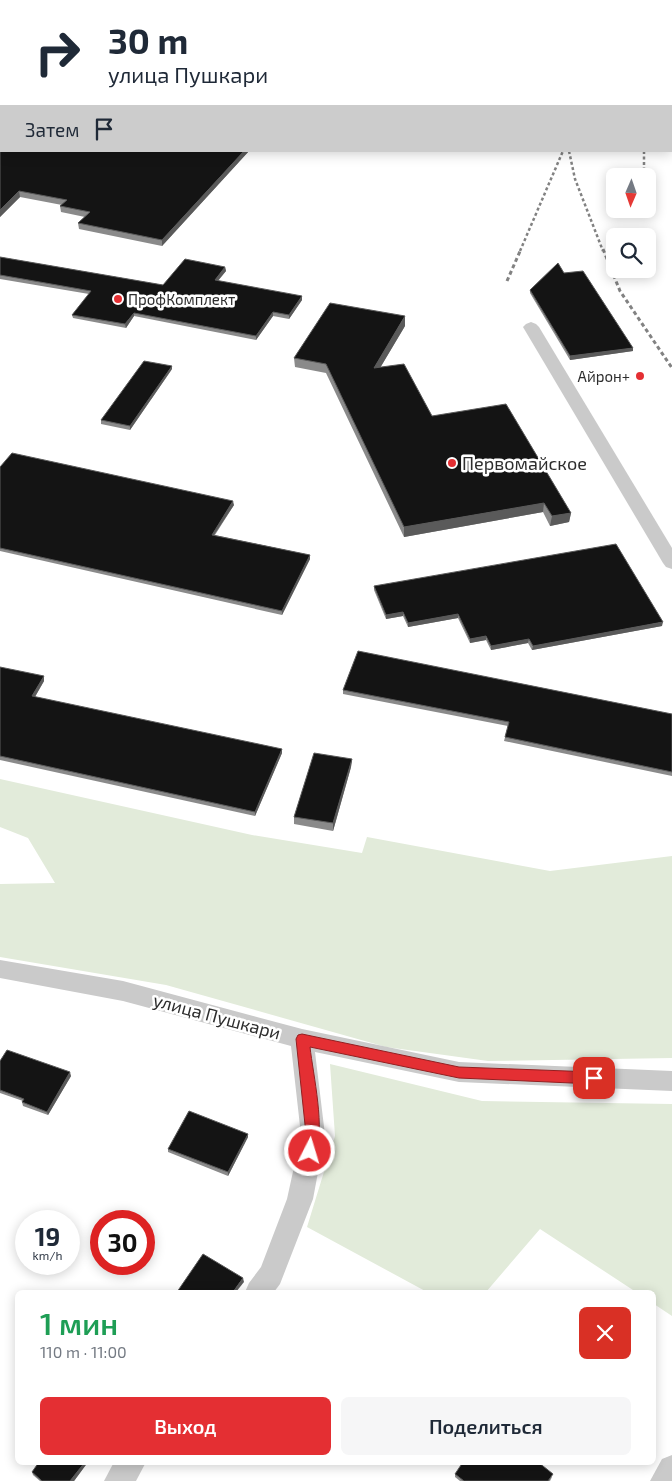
<!DOCTYPE html>
<html lang="ru">
<meta charset="utf-8">
<style>
body{margin:0;font-family:"Exo 2",sans-serif;background:#f6f6f7;color:#1f2937;height:100vh;display:flex;flex-direction:column;font-size:19px;white-space:nowrap}
*{box-sizing:border-box;margin:0}
p{font-size:16px;color:#747a83}
.icon{flex:none;width:28px;height:28px;fill:none;stroke:currentColor;stroke-width:2;stroke-linecap:round;stroke-linejoin:round}
.map{position:relative;flex:1;overflow:hidden}
.drawer{position:absolute;left:15px;top:1290px;width:641px;height:175px;display:flex;flex-direction:column;background:#fff;border-radius:8px;box-shadow:0 2px 12px #0003}
.drawer>*{flex:none}
.hud{position:absolute;left:0px;top:0px;width:672px;height:152px;box-shadow:0 2px 12px #0003;background:#fff;color:#1f2937;overflow:hidden}
.needle{width:32px;rotate:182deg}
.controls{position:absolute;left:606px;top:168px;display:grid;gap:10px}
.controls a{display:grid;place-items:center;width:50px;height:50px;border-radius:8px;background:#fff;box-shadow:0 2px 12px #0003;font-size:25px}
.speed{position:absolute;left:15px;top:1210px;display:flex;gap:10px;font-size:25px;font-weight:700;text-align:center}
.speed>*{display:grid;place-content:center;width:65px;height:65px;border-radius:50%;background:#fff;box-shadow:0 2px 12px #0003;line-height:1}
.speed small{font-size:12px;font-weight:400}
.speed .limit{border:8px solid #d22;background:#fff;color:#111}
.pin{position:absolute;display:grid;place-items:center;width:42px;height:42px;color:#fff;margin:-21px;border-radius:10px;box-shadow:0 2px 8px #0006}
.me{position:absolute;width:55px;margin:-28px;rotate:5deg;stroke-linejoin:round;filter:drop-shadow(0 0 4px #0008)}
.turn{display:flex;align-items:center;gap:18px;height:105px;padding:0 25px;font-size:22px}
.turn .icon{width:65px;height:65px;stroke-width:2.5}
.turn b{display:block;font-size:35px;line-height:42px}
.then{display:flex;align-items:center;height:48px;padding:0 25px;background:#0003;gap:10px;font-size:19px}
.round{display:grid;place-items:center;flex:none;width:52px;height:52px;border-radius:8px;background:#f6f6f7}
.headline{display:flex;align-items:center;justify-content:space-between;height:85px;padding:0 25px}
h1{font-size:30px;font-weight:600;line-height:38px;color:#1e9e55}
.action{display:flex;gap:10px;margin-top:auto;padding:10px 25px}
.action a{flex:1;height:58px;border-radius:8px;background:#e42f33;color:#fff;font-size:20px;font-weight:600;line-height:58px;text-align:center}
.action a+a{background:#f6f6f7;color:#1f2937}
.map>svg:first-child{display:block}
.green{fill:#e2ebda}
.lines{fill:none;stroke-linecap:round;stroke-linejoin:round}
.street{fill:#cacaca;fill-rule:evenodd}
.secondary{stroke:#b7b7b7;stroke-width:28}
.rail-far1{stroke:#828282;stroke-width:2.5;stroke-dasharray:3 2.5;stroke-linecap:butt}
.rail{stroke:#828282;stroke-width:3;stroke-dasharray:4 3;stroke-linecap:butt}
.wall{fill:#8a8a8a}
.shaded-wall{fill:#5a5a5a}
.building{fill:#141414;stroke:#5a5a5a}
.route{fill:#e42f33;stroke:#941f21}
.poi-dot{fill:#e42f33;stroke:#fff;stroke-width:2}
.labels{text-anchor:middle;dominant-baseline:central;stroke-width:5;stroke-linejoin:round;paint-order:stroke}
.far-poi-label{font-size:15px;fill:#2d2d2d;stroke:#fff;text-anchor:start}
.poi-label{font-size:18px;fill:#2d2d2d;stroke:#fff;text-anchor:start}
.street-label{font-size:18px;fill:#2d2d2d;stroke:#fff}
</style>
<div class="map">
<svg width="672" height="1481" viewBox="0 0 672 1481">
<rect width="100%" height="100%" fill="#fff"/>
<!-- green -->
<g class="green">
<path d="M0 779 252 835 362 853 367 837 550 871 672 856V1058L488 1061 386 1047 166 985 0 957V884L55 883 28 838 0 827Z"/>
<path d="M330 1064 482 1101 672 1104V1316L654 1304V1292H636L540 1229 486 1292H427L307 1227 335 1136Z"/>
</g>
<g class="lines">
<!-- street -->
<g class="street">
<path d="M531 322 536 324 539 327 672 548V569L666 567 663 563 523 327 526 324Z"/>
<path d="M0 960 123 981 302 1029 459 1062 672 1071V1091L459 1082 315 1052 325 1135 313 1199 280 1284 274 1292H245L249 1283 261 1267 287 1199 301 1135 291 1046 123 1001 0 978Z"/>
<path d="M672 1455V1481H650L662 1459Z"/>
<path d="M114 1462H146L136 1481H104Z"/>
</g>
<!-- secondary -->
<g class="secondary">
<path d="M56 1 57 0"/>
<path d="M0 49 1 48"/>
</g>
<!-- rail-far1 -->
<g class="rail-far1">
<path d="M569 151 575 179 603 251"/>
<path d="M644 151V176"/>
<path d="M520 251 563 151"/>
</g>
<!-- rail -->
<g class="rail">
<path d="M603 249 620 291 672 368"/>
<path d="M507 281 521 249"/>
</g>
</g>
<!-- wall -->
<g class="wall">
<path d="M116 0H155L153 1H116Z"/>
<path d="M364 0H412L411 1H371Z"/>
<path d="M0 103 1 151H249L162 246 79 229 78 223 85 217 61 212 60 206 62 205 20 197 0 217Z"/>
<path d="M0 257 163 285 225 267 226 271 218 281 302 300 289 319 273 316 256 340 134 316 126 328 73 318 72 315 89 294 0 279Z"/>
<path d="M564 273 633 351 570 360 530 293V290Z"/>
<path d="M405 326 380 368 432 416 571 513 569 522 550 526 543 512 404 537 326 373 295 367 294 358Z"/>
<path d="M172 369 130 430 101 424V420Z"/>
<path d="M0 467 234 505 215 535 310 555V559L282 615 0 551Z"/>
<path d="M374 586 662 626 532 650 528 643 491 650 486 640 470 643 458 618 408 627 403 616 386 619 374 590Z"/>
<path d="M0 667 44 681 35 697 282 753 255 816 0 760Z"/>
<path d="M343 690 672 714V776L504 741 508 726 343 694Z"/>
<path d="M352 759 351 767 333 831 294 824V817Z"/>
<path d="M0 1061 71 1076 48 1115 23 1106 22 1102 23 1101 0 1093Z"/>
<path d="M248 1137 228 1176 168 1152V1149Z"/>
<path d="M88 1462 74 1481H40L33 1475 32 1472 54 1463Z"/>
<path d="M455 1474 552 1477 550 1481H460L455 1477Z"/>
</g>
<!-- shaded-wall -->
<g class="shaded-wall">
<path d="M244 151H249L162 246V240Z"/>
<path d="M19 191 20 197 0 217V210Z"/>
<path d="M225 267 226 271 215 284V280Z"/>
<path d="M302 296V300L289 319V315Z"/>
<path d="M273 312V316L256 340V336Z"/>
<path d="M134 313V316L126 328 125 324Z"/>
<path d="M405 316V326L374 378V368Z"/>
<path d="M633 348V351L570 360V356Z"/>
<path d="M172 366V369L130 430V426Z"/>
<path d="M233 501 234 505 212 538V535Z"/>
<path d="M544 503 543 512 404 537V527Z"/>
<path d="M571 513 569 522 550 526 552 516Z"/>
<path d="M310 555V559L282 615V611Z"/>
<path d="M403 612V616L386 619V615Z"/>
<path d="M458 614V618L408 627V623Z"/>
<path d="M663 622 662 626 532 650 533 646Z"/>
<path d="M486 636V640L470 643V639Z"/>
<path d="M529 639 528 643 491 650V646Z"/>
<path d="M44 676V681L33 700 32 696Z"/>
<path d="M282 749V753L255 816V812Z"/>
<path d="M352 759 351 767 333 831V823Z"/>
<path d="M70 1072 71 1076 48 1115 47 1112Z"/>
<path d="M248 1134V1137L228 1176V1172Z"/>
<path d="M243 1278 244 1282 236 1292H233Z"/>
<path d="M85 1462H88L74 1481H70Z"/>
</g>
<!-- building -->
<g class="building">
<path d="M389 0H408L407 1H396Z"/>
<path d="M465 0H558L557 1H473Z"/>
<path d="M0 103H1V151H244L162 240 78 223 90 212 60 206 67 200 19 191 0 210Z"/>
<path d="M0 257 163 285 185 259 225 267 215 280 302 296 289 315 273 312 256 336 134 313 125 324 72 315 91 291 0 275Z"/>
<path d="M558 263 564 273 583 271 633 348 570 356 530 290Z"/>
<path d="M330 303 405 316 374 368 404 364 432 416 506 404 571 513 552 516 544 503 404 527 326 364 294 358Z"/>
<path d="M144 361 172 366 130 426 101 420Z"/>
<path d="M12 453 233 501 212 535 310 555 282 611 0 548V467Z"/>
<path d="M616 544 663 622 533 646 529 639 491 646 486 636 470 639 458 614 408 623 403 612 386 615 374 586Z"/>
<path d="M358 651 672 714V772L505 737 509 722 343 690Z"/>
<path d="M0 667 44 676 32 696 282 749 255 812 0 756Z"/>
<path d="M314 753 352 759 333 823 294 817Z"/>
<path d="M7 1050 70 1072 47 1112 22 1102 24 1099 0 1090V1061Z"/>
<path d="M189 1111 248 1134 228 1172 168 1149Z"/>
<path d="M203 1254 243 1278 233 1292H177Z"/>
<path d="M39 1462 54 1463 85 1462 70 1481H42L32 1472Z"/>
<path d="M463 1462H538L553 1474 548 1481H464L455 1474Z"/>
</g>
<!-- route -->
<path class="route" d="M302 1034 459 1067 594 1072 599 1074 601 1078 599 1082 594 1084 459 1078 310 1047C313 1074 326 1131 315 1155L310 1157 305 1155 303 1151 306 1134 296 1039 298 1035Z"/>
<!-- markers -->
<g class="poi-dot">
<circle cx="118" cy="299" r="5"/>
<circle cx="640" cy="376" r="5"/>
<circle cx="452" cy="463" r="5"/>
</g>
<g class="labels">
<!-- far-poi labels -->
<g class="far-poi-label">
<text x="128" y="299">ПрофКомплект</text>
<text x="630" y="376" text-anchor="end">Айрон+</text>
</g>
<!-- poi labels -->
<g class="poi-label">
<text x="462" y="463">Первомайское</text>
</g>
<!-- street labels -->
<g class="street-label">
<text transform="translate(217 1016) rotate(15)">улица Пушкари</text>
</g>
</g>
</svg>
<div class="controls">
<a><svg class="needle" viewBox="-14 -14 28 28"><path d="M0-13l5 13h-10z" fill="#e53935"/><path d="M0 13l5-13h-10z" fill="#747a83"/></svg></a>
<a><svg class="icon" aria-label="search" viewBox="0 0 24 24"><circle cx="10" cy="10" r="6"/><path d="M15 15l6 6"/></svg></a>
</div>
<div class="speed"><div>19<small>km/h</small></div><div class="limit">30</div></div>
<div class="pin" style="left:594px;top:1078px;background:#d93025"><svg class="icon" aria-label="arrive" viewBox="0 0 24 24"><path d="M6 21V4h12l-3 4 3 4H6"/></svg></div>
<svg class="me" style="left:310px;top:1151px" viewBox="-20 -20 40 40"><circle r="17" fill="#e42f33" stroke="#fff" stroke-width="3"/><path d="M0-11L8 9 0 5-8 9z" fill="#fff"/></svg>
<div class="hud">
<div class="turn"><svg class="icon" aria-label="right" viewBox="0 0 24 24"><path d="M7 20v-9h11M14 6l5 5-5 5"/></svg><div><b>30 m</b>улица Пушкари</div></div>
<div class="then">Затем<svg class="icon" aria-label="arrive" viewBox="0 0 24 24"><path d="M6 21V4h12l-3 4 3 4H6"/></svg></div>
</div>
<section class="drawer">
<div class="headline"><div><h1>1 мин</h1><p>110 m · 11:00</p></div><a class="round" style="background:#d93025;color:#fff"><svg class="icon" aria-label="close" viewBox="0 0 24 24"><path d="M6 6l12 12M18 6L6 18"/></svg></a></div>
<div class="action"><a>Выход</a><a>Поделиться</a></div>
</section>
</div>
